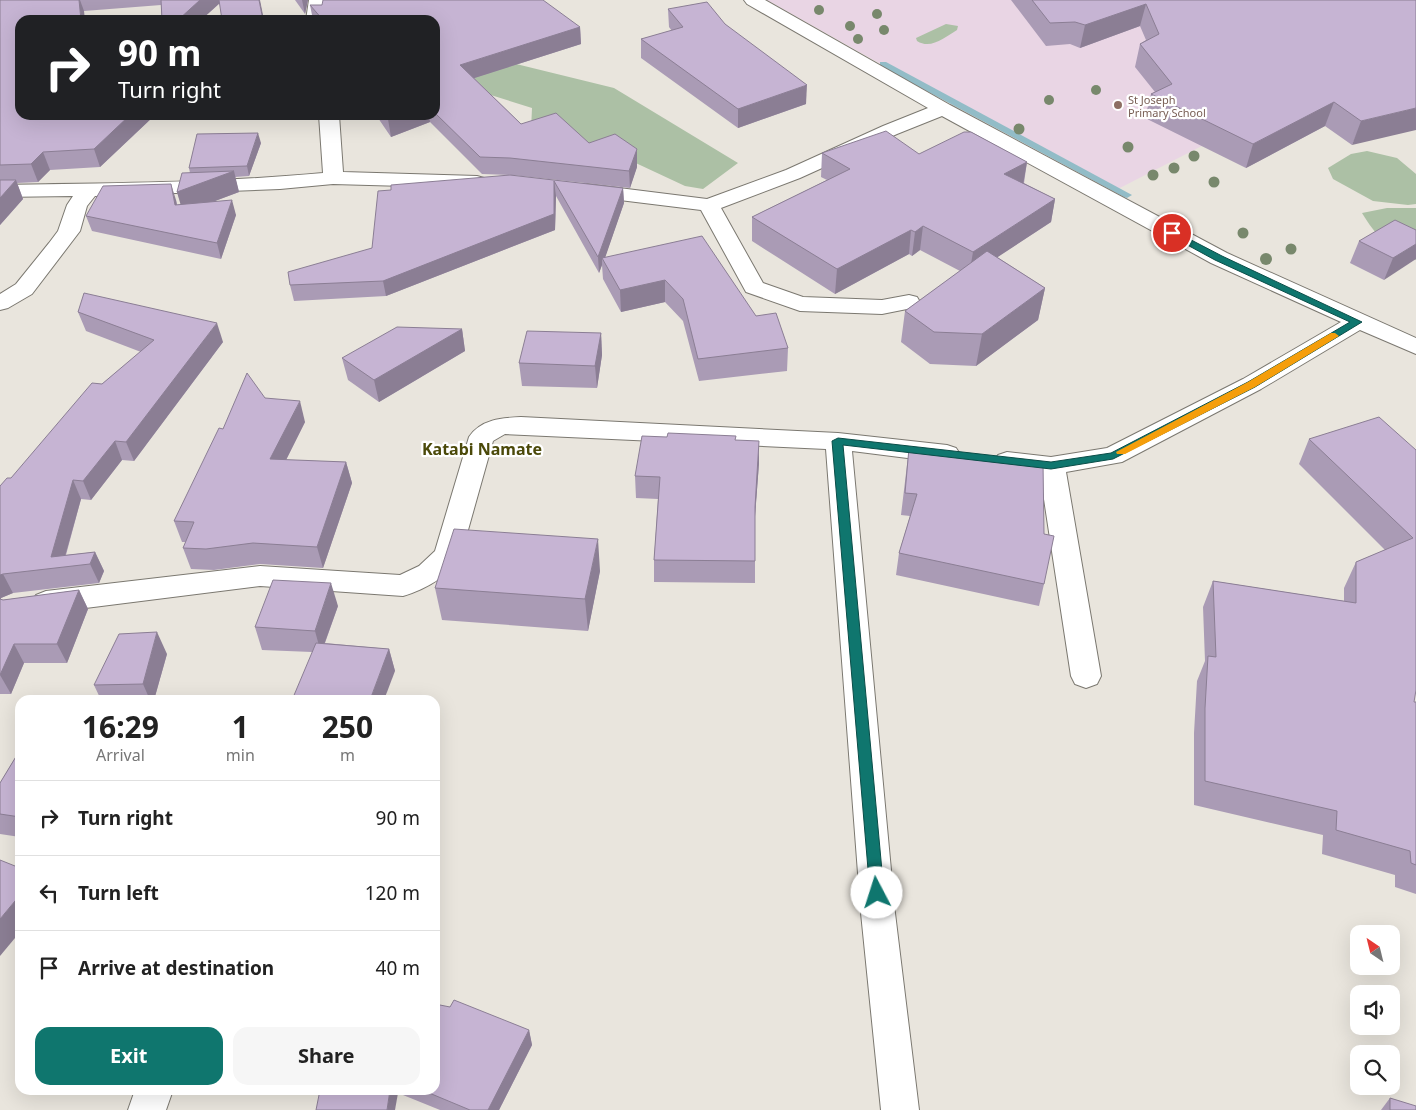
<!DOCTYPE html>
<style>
body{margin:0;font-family:"Noto Sans",sans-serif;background:#f6f6f6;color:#222;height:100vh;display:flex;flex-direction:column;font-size:19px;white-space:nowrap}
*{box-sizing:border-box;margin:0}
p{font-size:16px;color:#767676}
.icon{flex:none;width:28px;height:28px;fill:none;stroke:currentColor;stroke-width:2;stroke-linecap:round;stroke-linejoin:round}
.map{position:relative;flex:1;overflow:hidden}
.panel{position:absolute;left:15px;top:695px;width:425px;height:400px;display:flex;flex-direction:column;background:#fff;border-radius:15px;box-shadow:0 5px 20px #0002}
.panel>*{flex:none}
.top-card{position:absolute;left:15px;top:15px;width:425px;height:105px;border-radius:15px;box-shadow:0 5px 20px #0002;background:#202124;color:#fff;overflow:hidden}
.needle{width:32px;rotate:325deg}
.tools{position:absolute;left:1350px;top:925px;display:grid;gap:10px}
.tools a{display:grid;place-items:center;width:50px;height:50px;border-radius:10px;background:#fff;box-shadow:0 5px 20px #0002;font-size:25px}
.pin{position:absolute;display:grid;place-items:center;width:42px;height:42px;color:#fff;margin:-21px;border:2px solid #fff;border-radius:50%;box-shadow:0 1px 5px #0007}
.me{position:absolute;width:55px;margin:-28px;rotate:355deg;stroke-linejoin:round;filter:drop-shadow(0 0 4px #0008)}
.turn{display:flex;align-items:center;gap:18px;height:105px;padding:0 20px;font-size:22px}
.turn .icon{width:65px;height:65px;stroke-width:2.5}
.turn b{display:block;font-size:35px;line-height:42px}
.eta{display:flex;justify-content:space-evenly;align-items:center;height:85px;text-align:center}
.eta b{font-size:30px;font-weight:700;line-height:35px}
.cta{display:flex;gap:10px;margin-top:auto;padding:10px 20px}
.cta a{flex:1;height:58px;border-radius:15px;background:#0f766e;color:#fff;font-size:20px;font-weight:700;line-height:58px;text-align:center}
.cta a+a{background:#f6f6f6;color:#222}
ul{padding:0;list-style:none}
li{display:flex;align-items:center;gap:15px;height:75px;padding:0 20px;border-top:1px solid #e0e0e0}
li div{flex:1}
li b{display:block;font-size:19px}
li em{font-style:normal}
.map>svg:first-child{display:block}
.education{fill:#e9d5e4}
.green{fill:#acc0a5}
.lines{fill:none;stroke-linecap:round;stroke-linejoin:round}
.stream{fill:#92bcc7;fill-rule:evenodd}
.minor-casing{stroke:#7b7870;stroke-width:2}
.minor{fill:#fff;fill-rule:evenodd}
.tree{fill:#78886c}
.wall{fill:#aa9bb5}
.shaded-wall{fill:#8b7e94}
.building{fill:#c6b4d3;stroke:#8b7e94}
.route{fill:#0f766e;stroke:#0a4d48}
.slow{fill:#f59e0b}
.education-dot{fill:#8d6e63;stroke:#fff;stroke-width:2}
.labels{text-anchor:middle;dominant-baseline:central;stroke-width:4.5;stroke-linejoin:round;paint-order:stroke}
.far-education-label{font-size:11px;fill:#785e54;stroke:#fff;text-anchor:start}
.quarter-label{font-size:16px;font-weight:bold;fill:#4b4909;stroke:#fff}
</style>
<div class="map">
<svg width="1416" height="1110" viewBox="0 0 1416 1110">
<rect width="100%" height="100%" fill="#e9e5dd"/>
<!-- education -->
<path class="education" d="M767 0H1317L1311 90 1114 191 868 57Z"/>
<!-- green -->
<g class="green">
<path d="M946 24 958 26 957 30C945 37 931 50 917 41L916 38Z"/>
<path d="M435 44 614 88 738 163 703 189 685 186 595 144 560 140 531 130 532 108 478 91Z"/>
<path d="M1367 151 1397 158 1416 174V204L1408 205 1373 201 1333 179 1328 168 1351 154Z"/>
<path d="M1387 208H1416V260C1389 246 1378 240 1362 213Z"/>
</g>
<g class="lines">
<!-- stream -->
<path class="stream" d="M880 62H886L1132 195 1127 198 1124 197 880 66Z"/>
<!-- minor casing -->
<g class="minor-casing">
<g id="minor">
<path d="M309 0H327L324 20H306Z"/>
<path d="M744 0H765L950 105 1227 253 1416 338V354L1360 330 1261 389 1122 462 1066 472 1101 676 1097 684 1086 688 1075 684 1071 676 1040 473 998 467 994 461 998 455 1007 452 1051 457 1107 448 1243 379 1341 322 1211 263 942 116 897 134 800 178 721 208 763 283 803 297 882 300 909 295 917 297 920 302 917 307 882 314 800 311 746 292 701 210 587 196 580 194 577 190 580 186 587 184 707 199 786 170 883 126 928 108 747 4Z"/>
<path d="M319 115H339L343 172 477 176 484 178 487 182 484 186 477 188 333 184 280 189 95 196 87 206 80 231 32 294 8 308 0 310V294L16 284 49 243 58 231 67 205 73 196 0 197V185C107 183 215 183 323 173Z"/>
<path d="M521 417 838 433 947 445 956 448 960 454 956 460 947 463 852 451 895 913 919 1110H881L861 913 826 449 505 434 493 441 461 555C448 577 426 589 403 596L260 586 46 613 36 609 32 602 36 595 46 591 260 566 400 575 419 566 435 551 469 437C481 419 502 418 521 417Z"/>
<path d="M135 1090H173L166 1110H128Z"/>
</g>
</g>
<!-- minor -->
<use href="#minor" class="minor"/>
</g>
<!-- trees -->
<g class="tree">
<circle cx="819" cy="10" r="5"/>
<circle cx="877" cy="14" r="5"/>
<circle cx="850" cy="26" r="5"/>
<circle cx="884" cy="30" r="5"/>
<circle cx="858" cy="39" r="5"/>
<circle cx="1096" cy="90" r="5"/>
<circle cx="1049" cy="100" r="5"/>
<circle cx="1019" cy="129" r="5.5"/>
<circle cx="1128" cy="147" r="5.5"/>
<circle cx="1194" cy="156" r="5.5"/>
<circle cx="1174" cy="168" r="5.5"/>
<circle cx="1153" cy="175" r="5.5"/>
<circle cx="1214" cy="182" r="5.5"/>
<circle cx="1243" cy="233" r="5.5"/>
<circle cx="1291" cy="249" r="5.5"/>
<circle cx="1266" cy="259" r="6"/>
</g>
<!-- wall -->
<g class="wall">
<path d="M0 0H260L220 3 201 20H162L161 5 84 11 20 20 155 115 100 167 50 170 38 182 17 183 23 199 0 225Z"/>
<path d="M295 0H308L305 14Z"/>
<path d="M1011 0H1416L1352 145 1325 126 1246 168 1145 118 1151 94 1155 92 1135 67 1140 44 1146 40 1140 26 1080 48 1070 44 1046 46Z"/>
<path d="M310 5 580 27 581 44 474 78 521 124 589 143 637 149V167L630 188 512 175 482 174 430 122 391 137 376 115H435V20H313Z"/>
<path d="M668 9 725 24 806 104 738 128 641 58V39L672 31 669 27Z"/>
<path d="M261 143 249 176 235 177 239 192 215 201 236 215 221 259 92 231 86 216 176 200 177 205 181 204 177 192 190 173 189 168Z"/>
<path d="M822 153 919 154 1027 162 1024 183 1055 199 1051 222 997 257 1045 288 1038 320 976 366 930 364 901 342 905 311 960 271 920 250 912 256 909 254 835 294 752 241V217L827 180 821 177Z"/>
<path d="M510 175 623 188 624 203 605 257 756 316 788 348 787 371 699 381 683 321 665 302 621 312 603 279 602 265 599 273 556 196 555 230 386 296 294 301 290 285 372 248 391 190Z"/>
<path d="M1416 230 1384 280 1350 263 1359 241Z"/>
<path d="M78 312 223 342 134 461 122 460 91 500 81 499 66 555 95 552 104 571 99 583 13 593 1 598V599L3 600 79 590 88 609 67 663H24L11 694H0V486L11 478 102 384 141 352 86 331Z"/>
<path d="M462 329 465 351 379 402 348 380 342 358Z"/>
<path d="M601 333 602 355 597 388 522 386 519 363Z"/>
<path d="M265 398 305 422 286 460 346 462 352 483 323 568 260 564 214 570 191 569 183 548 186 542H182L174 521 223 429Z"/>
<path d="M1309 439 1416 450 1414 702H1416V894L1395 887V875L1322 854 1323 835 1194 805V733L1197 681 1205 661 1203 607 1213 581 1344 601V588L1356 562 1385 550 1299 464Z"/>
<path d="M736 440 759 463 755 517V583L654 582V560L658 499 636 498 635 476Z"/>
<path d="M909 448 1044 584 1039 606 896 575 899 553 910 516 901 515Z"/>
<path d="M600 571 588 631 442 620 435 588Z"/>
<path d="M338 606 325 643 389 649 395 671 312 652 262 650 255 627Z"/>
<path d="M167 654 154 700H101L94 685Z"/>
<path d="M20 750V837L0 834V783Z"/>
<path d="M529 1030 532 1045 499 1110H440L398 1093 320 1090H435Z"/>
<path d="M1390 1098 1416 1110H1381Z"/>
</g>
<!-- shaded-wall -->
<g class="shaded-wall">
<path d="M79 0H80L84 11 85 20H81Z"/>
<path d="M200 0H221L222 1 201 20H178Z"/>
<path d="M259 0H260L264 20H263Z"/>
<path d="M302 0H308L305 14Z"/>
<path d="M1146 4 1140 26 1080 48 1085 25Z"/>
<path d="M580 27 581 44 462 82 460 65Z"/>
<path d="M807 85 806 104 738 128V109Z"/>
<path d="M1334 102 1325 126 1246 168 1253 144Z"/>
<path d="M1416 108V130L1352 145 1361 121Z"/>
<path d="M130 115H155L100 167 94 149Z"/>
<path d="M400 115H429L430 122 391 137 388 119Z"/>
<path d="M258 133 261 143 249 176 247 166Z"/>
<path d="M637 149V167L630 188 629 171Z"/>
<path d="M43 152 50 170 38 182 31 164Z"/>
<path d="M1027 162 1023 185 1004 174Z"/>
<path d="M234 171 239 192 183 213 177 192Z"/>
<path d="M16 180 23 199 0 225V198Z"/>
<path d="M554 181 556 196 555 230 386 296 383 281Z"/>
<path d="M171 184 176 200 180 221 175 205Z"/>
<path d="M623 188 624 203 604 261 602 258V265L599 273 598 257Z"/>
<path d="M1055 199 1051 222 969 276 973 252Z"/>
<path d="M232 200 236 215 221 259 217 243Z"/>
<path d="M923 226 920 250 912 256 915 232Z"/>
<path d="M911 230 909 254 835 294 837 269Z"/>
<path d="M1416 244V259L1384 280 1393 258Z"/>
<path d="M665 280V302L621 312 620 290Z"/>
<path d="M1045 288 1038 320 976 366 982 334Z"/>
<path d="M217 323 223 342 134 461 126 442Z"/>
<path d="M462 329 465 351 379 402 374 380Z"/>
<path d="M601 333 602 355 597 388 595 366Z"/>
<path d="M300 401 305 422 276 480 270 459Z"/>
<path d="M115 441 122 460 91 500 83 481Z"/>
<path d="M759 441V463L754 529 755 507Z"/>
<path d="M346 462 352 483 323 568 317 547Z"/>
<path d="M73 480 81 499 62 567 51 557Z"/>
<path d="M598 539 600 571 588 631 585 599Z"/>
<path d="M95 552 104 571 99 583 90 564Z"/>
<path d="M3 574 13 593 1 598 0 603V575Z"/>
<path d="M331 583 338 606 321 653 315 631Z"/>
<path d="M79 590 88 609 67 663 57 644Z"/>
<path d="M157 632 167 654 154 700H150L143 684Z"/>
<path d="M14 644 24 663 11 694 0 675Z"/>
<path d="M389 649 395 671 384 700H370Z"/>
<path d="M20 895V932L0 956V919Z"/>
<path d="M529 1030 532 1045 499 1110H488Z"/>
<path d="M390 1090H397L398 1093 395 1110H387Z"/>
</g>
<!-- building -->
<g class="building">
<path d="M0 0H79L81 20H20V115H130L94 149 43 152 31 164 0 165Z"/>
<path d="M161 0H200L178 20H162Z"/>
<path d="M219 0H259L263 20H222Z"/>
<path d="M323 0H543L580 27 460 65 521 124 556 113 589 143 615 134 637 149 629 171 510 158 480 157 435 113V20H323L310 5H322Z"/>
<path d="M1032 0H1416V108L1361 121 1334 102 1253 144 1151 94 1172 84 1140 44 1159 34 1146 4 1085 25 1075 22 1050 23Z"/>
<path d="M707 2 725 24 807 85 738 109 641 39 683 27 668 9Z"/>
<path d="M385 115H400L388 119Z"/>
<path d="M886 131 919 154 964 132H971L1027 162 1004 174 1055 199 973 252 923 226 915 232 911 230 837 269 752 217 850 169 822 153Z"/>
<path d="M258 133 247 166 189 168 197 134Z"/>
<path d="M234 171 177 192 182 173Z"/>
<path d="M510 175 623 188 598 257 554 181V214L383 281 290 285 288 272 372 248 378 191 391 190V185Z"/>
<path d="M0 180H16L0 198Z"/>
<path d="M171 184 175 205 232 200 217 243 86 216 103 186Z"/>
<path d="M1395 220 1416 230V244L1393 258 1359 241Z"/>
<path d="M702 236 756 316 776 313 788 348 698 359 683 299 665 280 620 290 602 258Z"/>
<path d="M987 251 1045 288 982 334 934 332 905 311Z"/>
<path d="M84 293 217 323 126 442 115 441 83 481 73 480 51 557 95 552 90 564 3 574 0 575V486L7 478H11L92 383 102 384 154 340 78 312Z"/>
<path d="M397 327 462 329 374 380 342 358Z"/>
<path d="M527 331 601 333 595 366 519 363Z"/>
<path d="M247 373 265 398 300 401 270 459 346 462 317 547 253 543 206 549 183 548 194 522 174 521 219 428 223 429Z"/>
<path d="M1379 417 1416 450V690L1414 702H1416V865L1411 863 1410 851 1336 830 1337 811 1205 781V708L1208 656 1216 657 1213 581 1356 603V562L1413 538 1309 439Z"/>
<path d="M668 433 736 436 735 440 759 441 755 507V561L654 560 660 477 635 476 642 436 667 437Z"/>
<path d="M909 448 1043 462 1044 534 1054 536 1044 584 899 553 917 494 905 493Z"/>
<path d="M454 529 598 539 585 599 435 588Z"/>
<path d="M273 580 331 583 315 631 255 627Z"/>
<path d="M79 590 57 644H14L0 675V599L3 600Z"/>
<path d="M157 632 143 684 94 685 119 634Z"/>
<path d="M316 643 389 649 370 700H292Z"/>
<path d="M188 698 205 700H187Z"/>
<path d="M20 750V817L0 814V783Z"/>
<path d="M0 860 20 868V895L0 919Z"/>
<path d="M454 1000 529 1030 488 1110H470L422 1090H435V1004L450 1007Z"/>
<path d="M320 1090H390L387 1110H316Z"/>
<path d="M1390 1098 1416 1106V1110H1390Z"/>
</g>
<!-- route -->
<path class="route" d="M1172 230 1222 256 1362 322 1255 387 1113 459 1051 469 843 445 884 893 882 897 877 899 872 897 870 893 832 441 838 438 1051 462 1111 453 1248 382 1350 322 1215 260 1169 235V231Z"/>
<!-- slow -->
<path class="slow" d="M1331 333H1335L1339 336 1255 387 1125 454H1117L1116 452 1248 382Z"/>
<!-- markers -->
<circle class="education-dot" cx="1118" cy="105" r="5"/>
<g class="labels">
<!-- far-education labels -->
<g class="far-education-label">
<text x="1128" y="99">St Joseph<tspan x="1128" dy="13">Primary School</tspan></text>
</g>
<!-- quarter labels -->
<g class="quarter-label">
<text x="482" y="449">Katabi Namate</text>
</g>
</g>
</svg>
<div class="tools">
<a><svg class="needle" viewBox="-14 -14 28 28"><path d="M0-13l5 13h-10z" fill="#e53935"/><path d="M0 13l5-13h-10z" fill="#767676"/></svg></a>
<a><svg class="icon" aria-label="sound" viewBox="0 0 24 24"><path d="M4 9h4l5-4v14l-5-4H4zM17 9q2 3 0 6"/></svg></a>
<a><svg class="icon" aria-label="search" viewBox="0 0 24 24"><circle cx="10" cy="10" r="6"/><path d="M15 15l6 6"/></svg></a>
</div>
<div class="pin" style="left:1172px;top:233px;background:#d93025"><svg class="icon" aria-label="arrive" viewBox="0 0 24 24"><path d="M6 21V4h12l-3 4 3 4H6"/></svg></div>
<svg class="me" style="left:877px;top:893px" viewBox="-20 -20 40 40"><circle r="19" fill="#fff"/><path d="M0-13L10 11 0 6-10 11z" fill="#0f766e"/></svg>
<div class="top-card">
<div class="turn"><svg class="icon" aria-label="right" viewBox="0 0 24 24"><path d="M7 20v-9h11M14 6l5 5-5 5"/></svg><div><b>90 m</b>Turn right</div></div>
</div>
<section class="panel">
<div class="eta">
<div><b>16:29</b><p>Arrival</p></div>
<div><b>1</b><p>min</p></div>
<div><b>250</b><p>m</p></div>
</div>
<ul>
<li><svg class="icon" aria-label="right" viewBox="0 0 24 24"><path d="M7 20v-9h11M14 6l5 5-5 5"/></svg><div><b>Turn right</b></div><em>90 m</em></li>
<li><svg class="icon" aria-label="left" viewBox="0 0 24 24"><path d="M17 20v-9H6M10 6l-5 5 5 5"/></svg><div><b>Turn left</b></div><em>120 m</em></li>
<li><svg class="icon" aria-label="arrive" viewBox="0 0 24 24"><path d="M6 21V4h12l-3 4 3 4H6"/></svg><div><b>Arrive at destination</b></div><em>40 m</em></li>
</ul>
<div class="cta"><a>Exit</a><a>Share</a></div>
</section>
</div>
